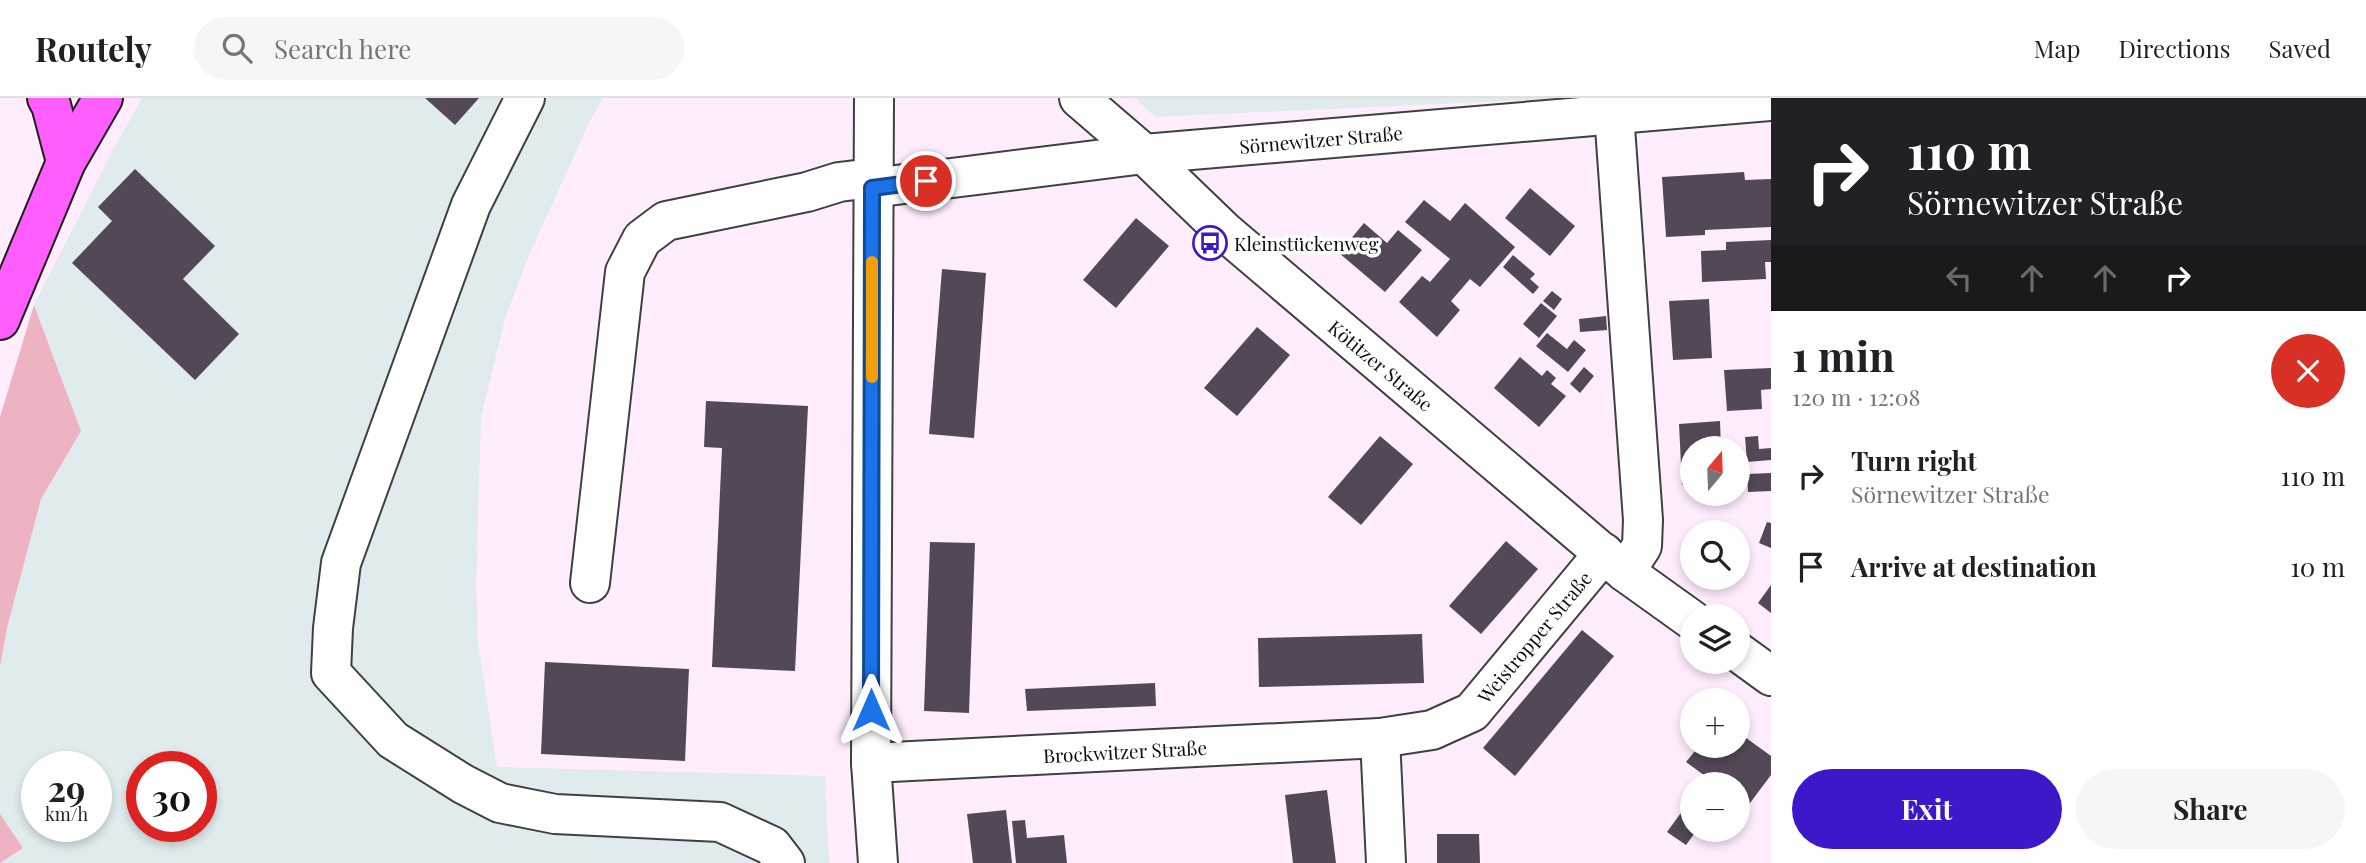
<!DOCTYPE html>
<meta charset="utf-8">
<style>
body{margin:0;font-family:"Playfair Display",serif;background:#f6f6f6;color:#202124;height:100vh;display:flex;flex-direction:column;font-size:26px;white-space:nowrap}
*{box-sizing:border-box;margin:0}
p{font-size:23px;color:#757577}
.icon{flex:none;width:38px;height:38px;fill:none;stroke:currentColor;stroke-width:2;stroke-linecap:round;stroke-linejoin:round}
.map{position:relative;flex:1;overflow:hidden}
.side{display:flex;flex-direction:column;background:#fff;width:595px}
.side>*{flex:none}
.hud{background:#202124;color:#fff;overflow:hidden}
.needle{width:46px;rotate:19deg}
.controls{position:absolute;left:1680px;top:338px;display:grid;gap:14px}
.controls a{display:grid;place-items:center;width:70px;height:70px;border-radius:50%;background:#fff;box-shadow:0 4px 10px #0003;font-size:35px}
.speed{position:absolute;left:21px;top:653px;display:flex;gap:14px;font-size:35px;font-weight:700;text-align:center}
.speed>*{display:grid;place-content:center;width:91px;height:91px;border-radius:50%;background:#fff;box-shadow:0 4px 10px #0003;line-height:1}
.speed small{font-size:18px;font-weight:400}
.speed .limit{border:10px solid #d22;background:#fff;color:#111}
.pin{position:absolute;display:grid;place-items:center;width:60px;height:60px;color:#fff;margin:-30px;border:4px solid #fff;border-radius:50%;box-shadow:0 2px 7px #0007}
.me{position:absolute;width:77px;margin:-38px;rotate:0deg;stroke-linejoin:round;filter:drop-shadow(0 0 5px #0008)}
.turn{display:flex;align-items:center;gap:24px;height:147px;padding:0 21px;font-size:32px}
.turn .icon{width:91px;height:91px;stroke-width:2.5}
.turn b{display:block;font-size:49px;line-height:60px}
.lanes{display:flex;align-items:center;height:66px;padding:0 21px;background:#0003;justify-content:center;gap:35px;direction:ltr}
.lanes .off{opacity:.35}
.round{display:grid;place-items:center;flex:none;width:74px;height:74px;border-radius:37px;background:#f6f6f6}
.summary{display:flex;align-items:center;justify-content:space-between;height:119px;padding:0 21px}
h1{font-size:42px;font-weight:700;line-height:52px}
.action{display:flex;gap:14px;margin-top:auto;padding:14px 21px}
.action a{flex:1;height:80px;border-radius:42px;background:#3d18cb;color:#fff;font-size:28px;font-weight:700;line-height:80px;text-align:center}
.action a+a{background:#f6f6f6;color:#202124}
ul{padding:0;list-style:none}
li{display:flex;align-items:center;gap:21px;height:91px;padding:0 21px}
li div{flex:1}
li b{display:block;font-size:26px}
li em{font-style:normal}
header{display:flex;align-items:center;gap:42px;box-sizing:border-box;height:98px;padding:0 35px;background:#fff;border-bottom:2px solid #e0e0e0}
header strong{font-size:33px}
nav{display:flex;gap:38px;margin-inline-start:auto;font-size:24px}
.search{width:490px;height:63px;background:#f6f6f6;display:flex;align-items:center;gap:18px;box-sizing:border-box;padding:0 24px;border-radius:38px;color:#757577;font-size:26px}
main{display:flex;flex:1;min-height:0}
.map>svg:first-child{display:block}
.industrial{fill:#e0ebed;fill-rule:evenodd}
.green{fill:#edb3c2}
.building{fill:#524857}
.lines{fill:none;stroke-linecap:round;stroke-linejoin:round}
.minor-casing{stroke:#404040;stroke-width:42}
.major-casing{stroke:#1e1e1e;stroke-width:42}
.minor{stroke:#fff;stroke-width:38}
.major{stroke:#ff5dfd;stroke-width:38}
.route-casing{stroke:#114b97;stroke-width:18}
.route{stroke:#1a73e8;stroke-width:12}
.slow{stroke:#f59e0b;stroke-width:12}
.labels{text-anchor:middle;dominant-baseline:central;stroke-width:7;stroke-linejoin:round;paint-order:stroke}
.street-label{font-size:19px;fill:#0d0d0d;stroke:#fff}
.poi-label{font-size:19px;fill:#0d0d0d;stroke:#fff;text-anchor:start}
</style>
<header>
<strong>Routely</strong>
<div class="search"><svg class="icon" aria-label="search" viewBox="0 0 24 24"><circle cx="10" cy="10" r="6"/><path d="M15 15l6 6"/></svg>Search here</div>
<nav><a>Map</a><a>Directions</a><a>Saved</a></nav>
</header>
<main>
<div class="map">
<svg width="1771" height="765" viewBox="0 0 1771 765">
<rect width="100%" height="100%" fill="#ffedfe"/>
<!-- industrial -->
<g class="industrial">
<path d="M142 0H603L589 25 527 162 505 221 481 319 476 488 478 544 497 669 825 678 829 765H0L23 750 0 716V569L7 530 41 401 81 333 34 207 113 52ZM37 668H96V728H37ZM142 668H201V728H142Z"/>
<path d="M1135 0H1568L1155 19Z"/>
</g>
<!-- green -->
<g class="green">
<path d="M34 207 81 333 41 401 7 530 0 569V319Z"/>
<path d="M0 716 23 750 0 765Z"/>
</g>
<!-- building -->
<g class="building">
<path d="M425 0H479L455 27Z"/>
<path d="M135 71 215 148 183 181 239 236 195 282 72 165 112 123 98 109Z"/>
<path d="M1744 74 1745 82 1771 81V129L1705 132V137L1666 139 1662 79Z"/>
<path d="M1530 90 1575 128 1550 158 1505 120Z"/>
<path d="M1424 102 1450 123 1465 105 1515 149 1480 189 1470 181 1451 203 1460 212 1437 239 1399 204 1422 178 1430 184 1450 161 1405 124Z"/>
<path d="M1136 120 1169 148 1116 210 1083 182Z"/>
<path d="M1364 125 1387 145 1398 132 1422 152 1385 194 1339 155Z"/>
<path d="M1771 142V164H1765L1766 181 1702 184 1701 153 1726 152V144Z"/>
<path d="M1513 157 1535 176 1530 181 1539 189 1533 196 1503 169Z"/>
<path d="M942 171 986 175 974 340 929 336Z"/>
<path d="M1552 193 1562 201 1554 212 1543 203Z"/>
<path d="M1709 201 1712 260 1673 262 1669 203Z"/>
<path d="M1541 205 1557 218 1539 240 1523 226Z"/>
<path d="M1606 218 1607 232 1580 234 1579 221Z"/>
<path d="M1257 229 1290 257 1237 318 1204 290Z"/>
<path d="M1547 235 1567 251 1574 242 1586 252 1568 274 1536 248Z"/>
<path d="M1520 259 1542 278 1547 272 1556 280 1551 286 1566 298 1539 329 1494 290Z"/>
<path d="M1584 269 1594 278 1580 295 1570 286Z"/>
<path d="M1771 270V291L1761 292 1762 311 1727 313 1724 272Z"/>
<path d="M706 303 808 308 795 573 712 569 722 350 704 349Z"/>
<path d="M1720 323 1721 350H1692V386L1682 387 1679 326Z"/>
<path d="M1380 338 1413 366 1361 427 1328 399Z"/>
<path d="M1758 338 1759 351 1771 350V362L1747 364 1745 339Z"/>
<path d="M1771 375V393L1748 394 1747 376Z"/>
<path d="M1767 424 1771 425V450L1759 445Z"/>
<path d="M1506 443 1538 471 1481 536 1449 508Z"/>
<path d="M930 444 975 445 969 615 924 613Z"/>
<path d="M1771 487V515L1758 505Z"/>
<path d="M1582 532 1614 558 1515 678 1483 650Z"/>
<path d="M1422 536 1424 585 1259 589 1258 540Z"/>
<path d="M545 564 689 571 685 663 541 656Z"/>
<path d="M1155 585 1156 608 1027 613 1025 591Z"/>
<path d="M1738 634 1771 658V677L1747 709 1738 702V686H1716L1686 664 1699 648H1738Z"/>
<path d="M1327 692 1336 765H1293L1285 697Z"/>
<path d="M1006 712 1012 765H973L967 716Z"/>
<path d="M1683 712 1692 719V732H1697L1686 747 1667 734Z"/>
<path d="M1025 722 1027 740 1064 737 1067 765H1016L1012 723Z"/>
<path d="M1437 736H1479L1480 765H1437Z"/>
</g>
<g class="lines">
<!-- minor casing -->
<g class="minor-casing">
<g id="minor">
<path d="M525 0 471 107 341 465 333 530 331 575 393 642 463 686 500 705 555 716 720 724 772 748 785 765"/>
<path d="M874 0 871 665 878 765"/>
<path d="M1079 0 1144 56 1224 133 1471 343 1625 474 1692 522"/>
<path d="M1614 15 1643 422 1642 448 1625 474"/>
<path d="M872 90 1144 56 1771 3"/>
<path d="M590 485 625 174 642 141 666 123 807 94 839 84 872 80"/>
<path d="M1738 554 1771 578"/>
<path d="M871 665 1380 640"/>
<path d="M1386 765 1380 640 1432 632 1472 614 1604 455"/>
</g>
</g>
<!-- major casing -->
<g class="major-casing">
<g id="major">
<path d="M47 0 51 7 66 64"/>
<path d="M0 222 66 64 103 0"/>
</g>
</g>
<!-- minor -->
<use href="#minor" class="minor"/>
<!-- major -->
<use href="#major" class="major"/>
</g>
<g class="lines">
<!-- route casing -->
<g class="route-casing">
<path id="route" d="M871 612 872 90 926 83"/>
</g>
<!-- route -->
<use href="#route" class="route"/>
<!-- slow -->
<path class="slow" d="M872 279V164"/>
</g>
<!-- icons -->
<defs>
<g id="bus-ring" transform="scale(1.75)"><circle r="9.5" fill="#fff" stroke="#3d18cb" stroke-width="1.5"/><path d="M-5-6H5V4H4V6H2V4H-2V6H-4V4H-5ZM-3.5-4V0h7V-4ZM-3.5 1.2v1.5H-2V1.2ZM2 1.2v1.5H3.5V1.2Z" fill="#3d18cb"/></g>
</defs>
<g fill-rule="evenodd">
<use href="#bus-ring" x="1210" y="145"/>
</g>
<g class="labels">
<!-- street labels -->
<g class="street-label">
<text transform="translate(1321 41) rotate(-5)">Sörnewitzer Straße</text>
<text transform="translate(1381 267) rotate(40)">Kötitzer Straße</text>
<text transform="translate(1534 539) rotate(-50)">Weistropper Straße</text>
<text transform="translate(1125 653) rotate(-3)">Brockwitzer Straße</text>
</g>
<!-- poi labels -->
<g class="poi-label">
<text x="1234" y="145">Kleinstückenweg</text>
</g>
</g>
</svg>
<div class="controls">
<a><svg class="needle" viewBox="-14 -14 28 28"><path d="M0-13l5 13h-10z" fill="#e53935"/><path d="M0 13l5-13h-10z" fill="#757577"/></svg></a>
<a><svg class="icon" aria-label="search" viewBox="0 0 24 24"><circle cx="10" cy="10" r="6"/><path d="M15 15l6 6"/></svg></a>
<a><svg class="icon" aria-label="layers" viewBox="0 0 24 24"><path d="M12 4l9 5-9 5-9-5zM3 14l9 5 9-5"/></svg></a>
<a>+</a>
<a>−</a>
</div>
<div class="speed"><div>29<small>km/h</small></div><div class="limit">30</div></div>
<div class="pin" style="left:926px;top:83px;background:#d93025"><svg class="icon" aria-label="arrive" viewBox="0 0 24 24"><path d="M6 21V4h12l-3 4 3 4H6"/></svg></div>
<svg class="me" style="left:871px;top:612px" viewBox="-20 -20 40 40"><path d="M0-17L14 15 0 8-14 15z" fill="#1a73e8" stroke="#fff" stroke-width="4"/></svg>
</div>
<section class="side">
<div class="hud">
<div class="turn"><svg class="icon" aria-label="right" viewBox="0 0 24 24"><path d="M7 20v-9h11M14 6l5 5-5 5"/></svg><div><b>110 m</b>Sörnewitzer Straße</div></div>
<div class="lanes"><svg class="icon off" aria-label="left" viewBox="0 0 24 24"><path d="M17 20v-9H6M10 6l-5 5 5 5"/></svg><svg class="icon off" aria-label="ahead" viewBox="0 0 24 24"><path d="M12 20V5M6 11l6-6 6 6"/></svg><svg class="icon off" aria-label="ahead" viewBox="0 0 24 24"><path d="M12 20V5M6 11l6-6 6 6"/></svg><svg class="icon" aria-label="right" viewBox="0 0 24 24"><path d="M7 20v-9h11M14 6l5 5-5 5"/></svg></div>
</div>
<div class="summary"><div><h1>1 min</h1><p>120 m · 12:08</p></div><a class="round" style="background:#d93025;color:#fff"><svg class="icon" aria-label="close" viewBox="0 0 24 24"><path d="M6 6l12 12M18 6L6 18"/></svg></a></div>
<ul>
<li><svg class="icon" aria-label="right" viewBox="0 0 24 24"><path d="M7 20v-9h11M14 6l5 5-5 5"/></svg><div><b>Turn right</b><p>Sörnewitzer Straße</p></div><em>110 m</em></li>
<li><svg class="icon" aria-label="arrive" viewBox="0 0 24 24"><path d="M6 21V4h12l-3 4 3 4H6"/></svg><div><b>Arrive at destination</b></div><em>10 m</em></li>
</ul>
<div class="action"><a>Exit</a><a>Share</a></div>
</section>
</main>
